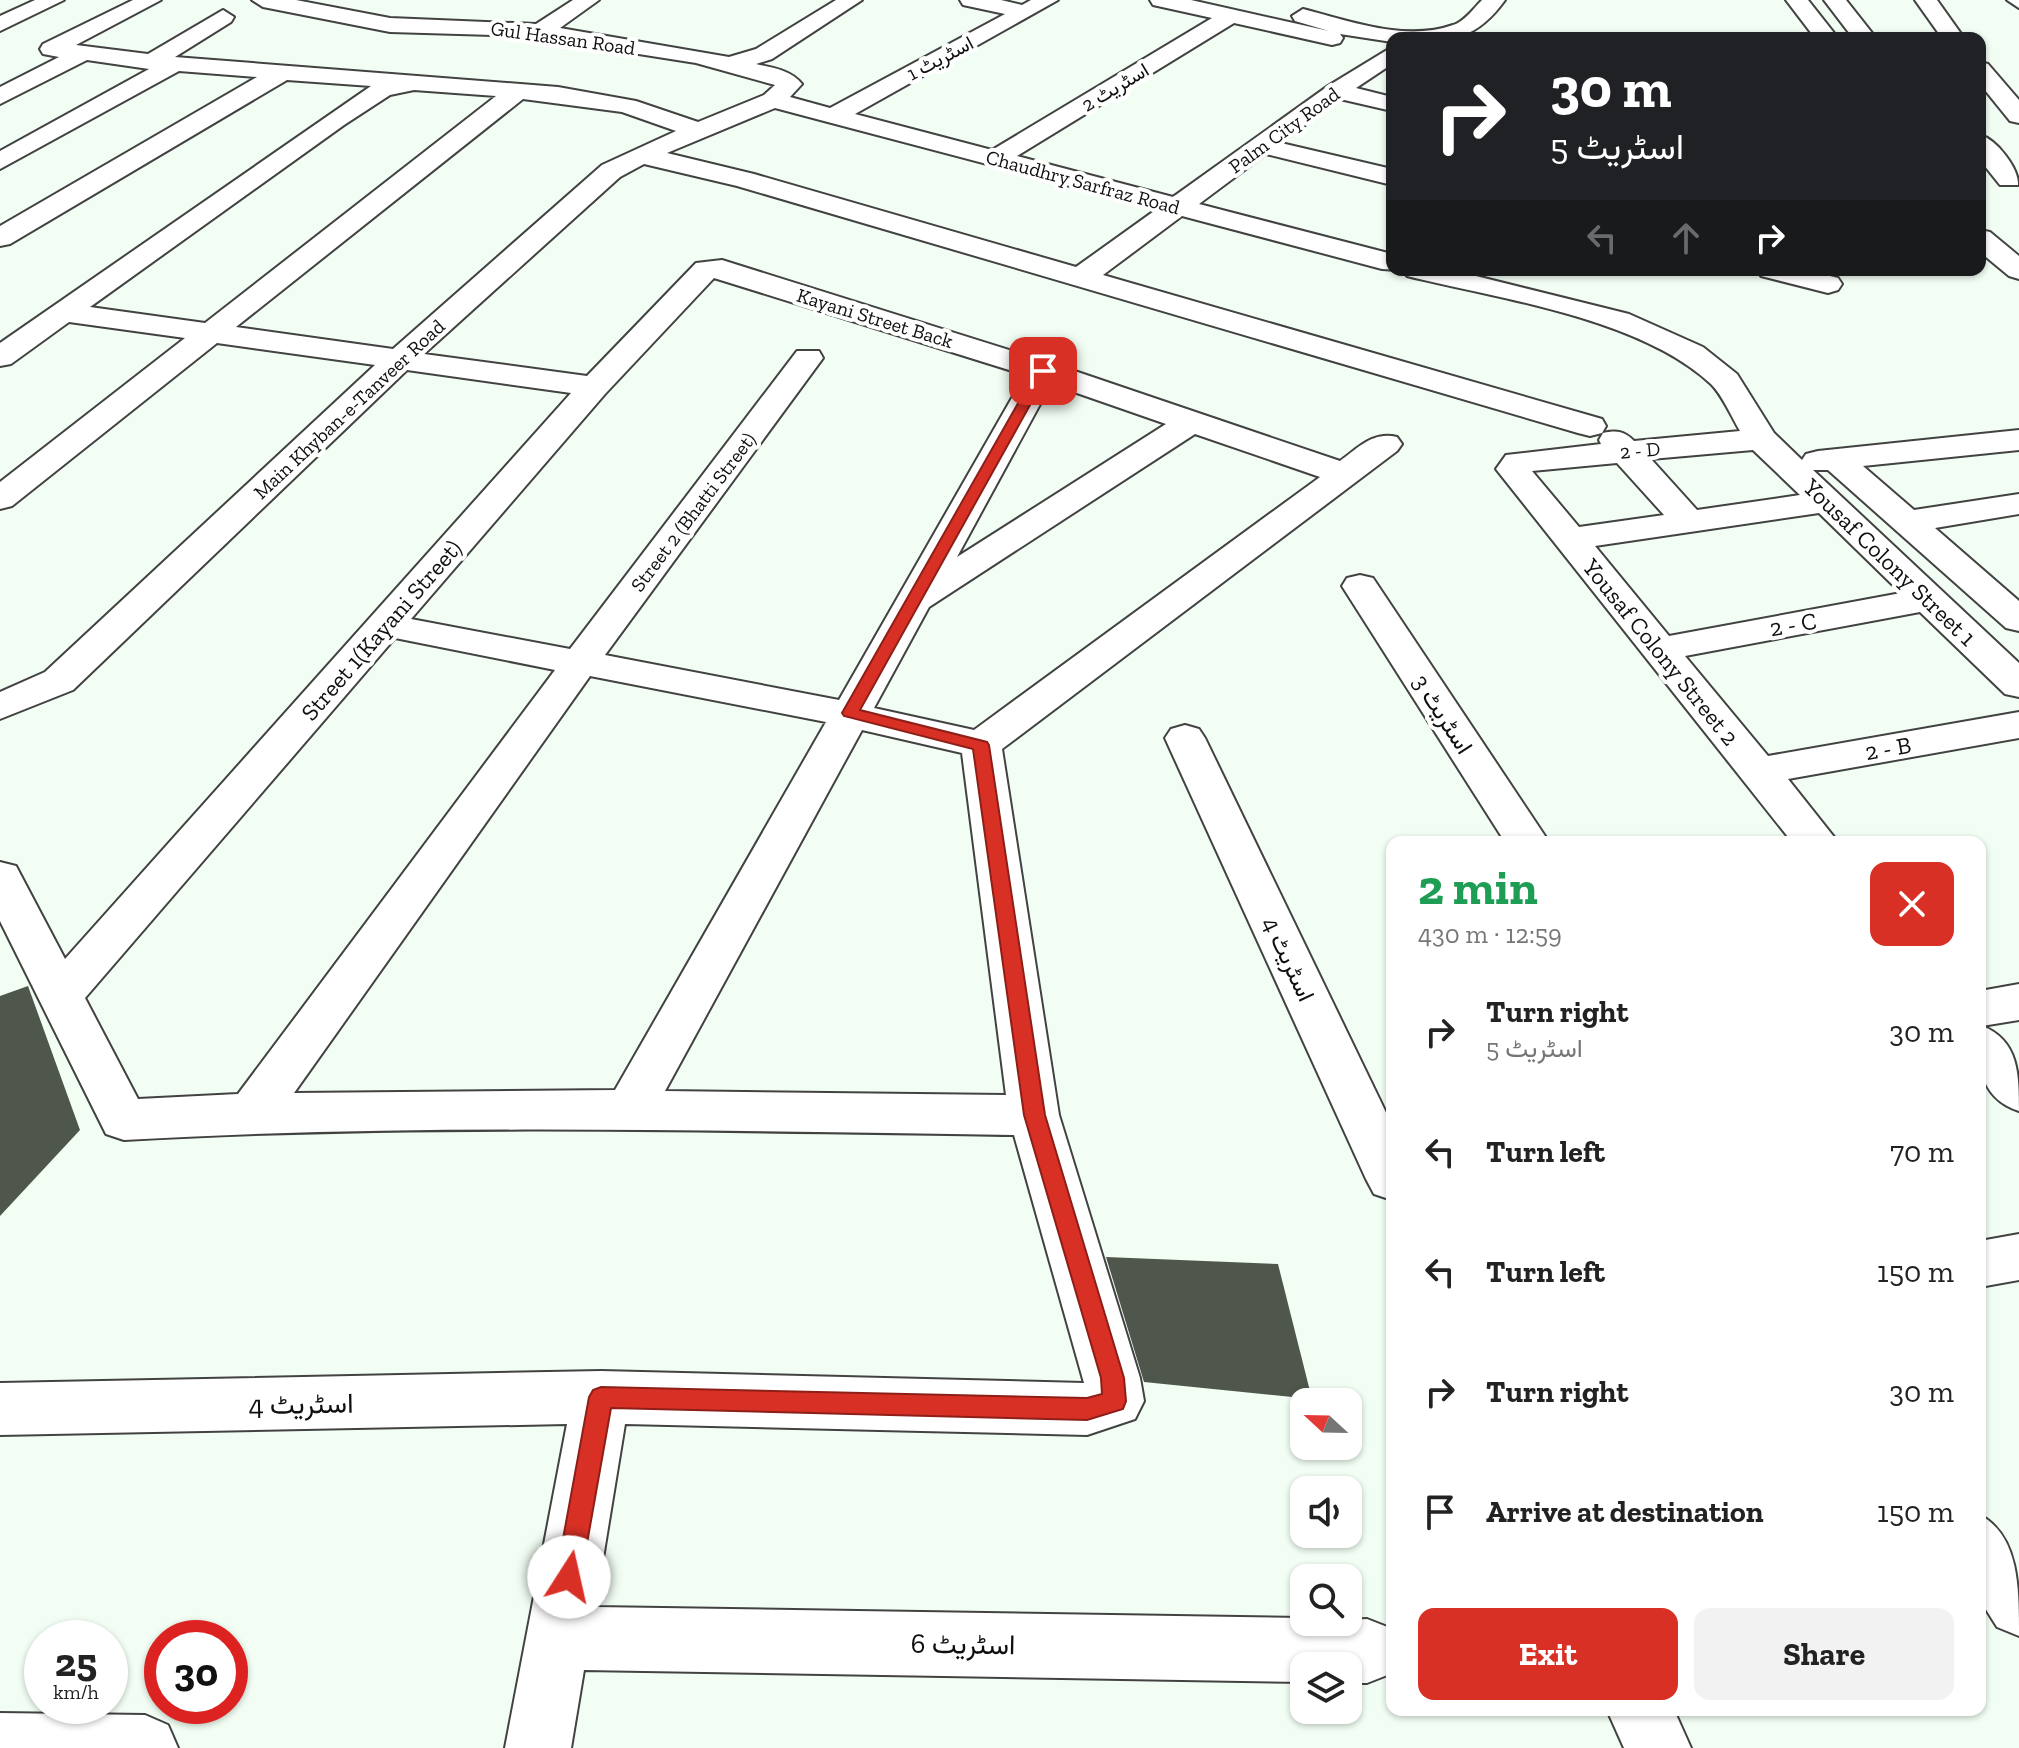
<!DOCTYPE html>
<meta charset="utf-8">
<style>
body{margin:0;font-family:"Zilla Slab",Vazirmatn,serif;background:#f2f2f2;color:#222;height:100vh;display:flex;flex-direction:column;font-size:30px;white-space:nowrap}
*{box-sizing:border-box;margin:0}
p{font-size:26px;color:#767676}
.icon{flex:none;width:44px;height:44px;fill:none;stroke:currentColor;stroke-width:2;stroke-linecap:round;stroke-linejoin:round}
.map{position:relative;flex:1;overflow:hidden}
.panel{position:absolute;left:1386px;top:836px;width:600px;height:880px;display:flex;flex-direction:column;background:#fff;border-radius:16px;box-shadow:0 2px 6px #0004}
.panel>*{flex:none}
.banner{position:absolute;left:1386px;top:32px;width:600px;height:244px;border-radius:16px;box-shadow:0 2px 6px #0004;background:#202124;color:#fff;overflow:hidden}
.needle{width:52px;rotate:292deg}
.buttons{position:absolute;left:1290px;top:1388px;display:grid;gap:16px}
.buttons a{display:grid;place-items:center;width:72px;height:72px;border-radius:16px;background:#fff;box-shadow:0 2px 6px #0004;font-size:40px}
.speed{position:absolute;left:24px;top:1620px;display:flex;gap:16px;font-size:40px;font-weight:700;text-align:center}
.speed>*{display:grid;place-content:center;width:104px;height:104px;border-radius:50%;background:#fff;box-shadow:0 2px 6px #0004;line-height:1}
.speed small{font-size:20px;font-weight:400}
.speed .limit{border:12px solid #d22;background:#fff;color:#111}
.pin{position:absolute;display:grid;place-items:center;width:68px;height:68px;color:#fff;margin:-34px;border-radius:16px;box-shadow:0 4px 12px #0006}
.me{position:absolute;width:88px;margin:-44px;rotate:10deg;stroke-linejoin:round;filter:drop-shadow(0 0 6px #0008)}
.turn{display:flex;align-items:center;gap:28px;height:168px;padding:0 32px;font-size:36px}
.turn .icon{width:104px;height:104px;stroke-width:2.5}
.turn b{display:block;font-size:56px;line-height:68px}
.lanes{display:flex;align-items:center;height:76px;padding:0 32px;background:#0003;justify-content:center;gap:40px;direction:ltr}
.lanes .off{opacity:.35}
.round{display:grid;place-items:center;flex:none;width:84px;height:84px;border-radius:16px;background:#f2f2f2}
.headline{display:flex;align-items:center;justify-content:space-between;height:136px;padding:0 32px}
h1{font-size:48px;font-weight:700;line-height:60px;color:#1e9e55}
.cta{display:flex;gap:16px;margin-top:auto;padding:16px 32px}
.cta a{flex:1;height:92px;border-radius:16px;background:#d93025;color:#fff;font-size:32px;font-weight:700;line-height:92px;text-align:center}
.cta a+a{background:#f2f2f2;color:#222}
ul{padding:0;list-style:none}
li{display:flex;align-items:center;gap:24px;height:120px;padding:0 32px}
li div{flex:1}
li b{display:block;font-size:30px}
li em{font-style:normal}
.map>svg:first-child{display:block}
.building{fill:#4f574c}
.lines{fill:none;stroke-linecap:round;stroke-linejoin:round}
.minor-casing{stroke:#424242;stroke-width:4}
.minor{fill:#fff;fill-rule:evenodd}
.route{fill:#d93025;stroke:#8d1f18;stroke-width:2}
.labels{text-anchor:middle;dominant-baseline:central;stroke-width:8;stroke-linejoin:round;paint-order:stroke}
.far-street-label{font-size:20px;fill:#0f0f0f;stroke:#fff}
.street-label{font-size:24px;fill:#0f0f0f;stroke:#fff}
.near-street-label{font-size:28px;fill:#0f0f0f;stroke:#fff}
</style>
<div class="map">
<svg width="2019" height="1748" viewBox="0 0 2019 1748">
<rect width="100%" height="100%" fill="#f2fef4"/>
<!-- building -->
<g class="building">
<path d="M28 986 80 1130 0 1216V996Z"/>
<path d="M1106 1257 1278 1264 1312 1399 1144 1382Z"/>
</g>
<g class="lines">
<!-- minor casing -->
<g class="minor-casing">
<g id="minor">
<path d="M35 0H64L0 31V16Z"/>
<path d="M133 0H161L76 45 148 54 223 10 234 17 231 22 175 57 558 87 636 101 698 122 764 95 775 85 696 63 524 36 390 32 263 7 252 0H296L390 18 536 24 573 0H599L560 28 729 57 756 49 836 0H862L772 59 756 64C773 68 791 70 802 84L790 97 830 108 1005 14 963 5 960 0H1001L1022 5 1031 0H1058L855 114 992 150 1212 18 1153 5 1150 0H1191L1329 31 1295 21 1292 16 1303 9C1350 21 1405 42 1453 25 1464 22 1474 8 1482 0H1505C1470 48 1445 38 1392 38V42L1340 34 1343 38 1340 43 1332 45 1234 23 1017 156 1173 197 1328 86 1392 47V64L1356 88 1392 97V111L1340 99 1281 143 1392 169V185L1266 154 1199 204 1392 254V270H1398L1382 269 1182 216 1103 275 1602 419 1606 426 1602 433 1590 436 1578 433 737 186 644 164 620 177 424 354 587 376 696 263 722 260 1054 364 1340 461C1358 448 1373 431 1397 437L1402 444 1397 451 1002 749 1059 1115 1140 1378 1144 1401 1135 1419 1087 1435 625 1424 595 1607 1304 1618V1622L1367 1619 1390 1628V1674L1367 1683H1348V1666H1304V1682L584 1670 571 1748H505L567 1424 0 1435V1383L601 1371 1084 1383 1014 1135C718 1131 420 1123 124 1140L106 1134 0 921V862L16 866 65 959 571 393 407 370 73 690 0 719V692L45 672 375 365 217 343 12 506 0 509V482L185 338 69 322 11 364 0 366V343L371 86 287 80 10 244 0 246V226L257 77 179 71 0 169V151L149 69 87 60 0 104V87L59 57 43 54 40 49 43 44ZM414 90 496 96 205 323 90 307 344 125 390 95ZM523 99 622 112 676 131 602 165 393 349 236 327ZM775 108 824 121 1157 209 1076 267 754 174 667 153ZM714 278 1025 375 839 700 605 655 823 358 819 351H797L570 649 411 619 605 394ZM1051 384 1166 424 957 557ZM1195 434 1320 477 974 730 874 708 929 607ZM395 638 555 670 238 1094 138 1099 85 998ZM590 676 826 722 615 1090 294 1093ZM862 730 962 753 1006 1095 665 1091Z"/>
<path d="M1786 0H1808L1838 38H1815Z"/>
<path d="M1824 0H1846L1876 38H1853Z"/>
<path d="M1915 0H1937L1964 38H1942Z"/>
<path d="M2007 0H2019V8Z"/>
<path d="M1980 62 1988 64 2019 100V123L2010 121 1980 84Z"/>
<path d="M1980 135C1996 139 2019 168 2018 185H2000L1980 160Z"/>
<path d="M1980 230 1990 232 2019 256V279L2009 276 1980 252Z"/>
<path d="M1403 270H1452L1629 314 1703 347 1737 374 1774 433 1802 460 1806 454 1818 451 2019 430V450L1863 466 1914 510 2019 494V514L1935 528 2019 601V631L2006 628 1828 470H1813L2019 663V697L2005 694 1920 612 1685 656 1768 756 2019 712V738L1788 779 1838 842H1792L1496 469 1506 455 1601 444 1599 440 1603 433C1617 430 1624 431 1634 441L1740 431C1731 416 1723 396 1711 384 1640 318 1500 299 1407 276ZM1753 450 1800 495 1697 510 1651 459ZM1617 463 1664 515 1579 527 1532 471ZM1819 513 1901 593 1669 636 1595 546Z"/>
<path d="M1757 270H1806L1838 278 1842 284 1838 290 1828 293 1761 276Z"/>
<path d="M1360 575 1373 578 1549 842H1505L1342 586 1347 578Z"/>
<path d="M1185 725 1199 729 1205 738 1392 1125V1200L1374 1194 1366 1179 1165 738 1171 729Z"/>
<path d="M2019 984V1020L1982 1026C2019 1040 2019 1075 2019 1111 1966 1094 1980 1037 1980 991Z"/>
<path d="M2019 1234V1280L1980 1287V1241Z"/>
<path d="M1980 1515C2019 1536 2019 1587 2019 1636L1997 1627 1980 1600Z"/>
<path d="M1607 1710H1674L1691 1748H1624Z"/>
<path d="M0 1713 145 1715 168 1725 178 1748H0Z"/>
</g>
</g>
<!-- minor -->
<use href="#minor" class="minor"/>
</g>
<!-- route -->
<path class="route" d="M1038 368 1049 371 860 710 987 742 989 745 1045 1115 1124 1378 1126 1401 1123 1409 1087 1420 611 1408 581 1577 578 1586 569 1590 560 1586 556 1577 589 1397 593 1390 601 1387 1087 1398 1102 1394 1101 1378 1024 1115 973 749 844 716 842 713Z"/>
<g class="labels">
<!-- far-street labels -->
<g class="far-street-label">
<text transform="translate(563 38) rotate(8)">Gul Hassan Road</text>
<text transform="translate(940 58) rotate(-28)">اسٹریٹ 1</text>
<text transform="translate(1115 87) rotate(-31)">اسٹریٹ 2</text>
<text transform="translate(1284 130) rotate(-36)">Palm City Road</text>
<text transform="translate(1083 182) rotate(15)">Chaudhry Sarfraz Road</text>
<text transform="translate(875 318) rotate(17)">Kayani Street Back</text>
<text transform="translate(349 409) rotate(-43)">Main Khyban-e-Tanveer Road</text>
<text transform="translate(1640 450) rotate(-5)">2 - D</text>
<text transform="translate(693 512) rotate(-53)">Street 2 (Bhatti Street)</text>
</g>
<!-- street labels -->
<g class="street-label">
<text transform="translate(1890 562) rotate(44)">Yousaf Colony Street 1</text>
<text transform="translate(1793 624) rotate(-10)">2 - C</text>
<text transform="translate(381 630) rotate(-49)">Street 1(Kayani Street)</text>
<text transform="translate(1661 652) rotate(51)">Yousaf Colony Street 2</text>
<text transform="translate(1443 714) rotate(57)">اسٹریٹ 3</text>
<text transform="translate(1888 748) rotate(-10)">2 - B</text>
<text transform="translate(1289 959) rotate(65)">اسٹریٹ 4</text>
</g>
<!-- near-street labels -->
<g class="near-street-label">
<text transform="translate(301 1404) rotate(-1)">اسٹریٹ 4</text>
<text transform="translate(963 1644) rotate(1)">اسٹریٹ 6</text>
</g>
</g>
</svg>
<div class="buttons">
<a><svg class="needle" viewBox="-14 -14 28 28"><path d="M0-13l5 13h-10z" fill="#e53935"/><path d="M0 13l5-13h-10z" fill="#767676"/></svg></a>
<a><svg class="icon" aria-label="sound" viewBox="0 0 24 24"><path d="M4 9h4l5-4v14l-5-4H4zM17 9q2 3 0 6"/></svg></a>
<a><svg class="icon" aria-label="search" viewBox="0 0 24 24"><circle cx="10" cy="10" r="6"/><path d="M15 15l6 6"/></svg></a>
<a><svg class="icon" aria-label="layers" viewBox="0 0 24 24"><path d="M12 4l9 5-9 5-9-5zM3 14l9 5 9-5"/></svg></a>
</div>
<div class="speed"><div>25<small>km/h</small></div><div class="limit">30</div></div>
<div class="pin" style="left:1043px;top:371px;background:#d93025"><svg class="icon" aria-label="arrive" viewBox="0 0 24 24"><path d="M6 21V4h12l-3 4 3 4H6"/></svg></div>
<svg class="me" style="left:569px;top:1577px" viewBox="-20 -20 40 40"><circle r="19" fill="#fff"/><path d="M0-13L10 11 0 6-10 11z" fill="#d93025"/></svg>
<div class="banner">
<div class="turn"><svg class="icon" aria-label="right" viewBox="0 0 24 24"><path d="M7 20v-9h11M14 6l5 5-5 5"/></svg><div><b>30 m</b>اسٹریٹ 5</div></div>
<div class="lanes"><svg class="icon off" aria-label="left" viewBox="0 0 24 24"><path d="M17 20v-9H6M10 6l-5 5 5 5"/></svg><svg class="icon off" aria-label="ahead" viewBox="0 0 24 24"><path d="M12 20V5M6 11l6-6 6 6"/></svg><svg class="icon" aria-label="right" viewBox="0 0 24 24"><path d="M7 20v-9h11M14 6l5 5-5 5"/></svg></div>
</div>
<section class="panel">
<div class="headline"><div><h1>2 min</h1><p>430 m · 12:59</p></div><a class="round" style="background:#d93025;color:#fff"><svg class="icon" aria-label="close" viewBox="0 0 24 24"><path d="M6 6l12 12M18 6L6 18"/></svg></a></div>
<ul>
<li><svg class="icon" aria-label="right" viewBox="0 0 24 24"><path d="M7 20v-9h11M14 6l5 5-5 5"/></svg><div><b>Turn right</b><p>اسٹریٹ 5</p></div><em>30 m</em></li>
<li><svg class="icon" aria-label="left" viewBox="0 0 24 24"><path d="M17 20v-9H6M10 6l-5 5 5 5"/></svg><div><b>Turn left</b></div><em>70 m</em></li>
<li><svg class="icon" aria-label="left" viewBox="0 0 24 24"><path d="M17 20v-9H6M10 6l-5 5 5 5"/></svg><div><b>Turn left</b></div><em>150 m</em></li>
<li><svg class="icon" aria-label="right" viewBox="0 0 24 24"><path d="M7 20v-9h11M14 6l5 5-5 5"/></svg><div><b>Turn right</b></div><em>30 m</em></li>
<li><svg class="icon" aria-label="arrive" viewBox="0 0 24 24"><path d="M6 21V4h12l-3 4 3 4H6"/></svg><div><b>Arrive at destination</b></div><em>150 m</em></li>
</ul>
<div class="cta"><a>Exit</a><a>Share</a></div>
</section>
</div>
